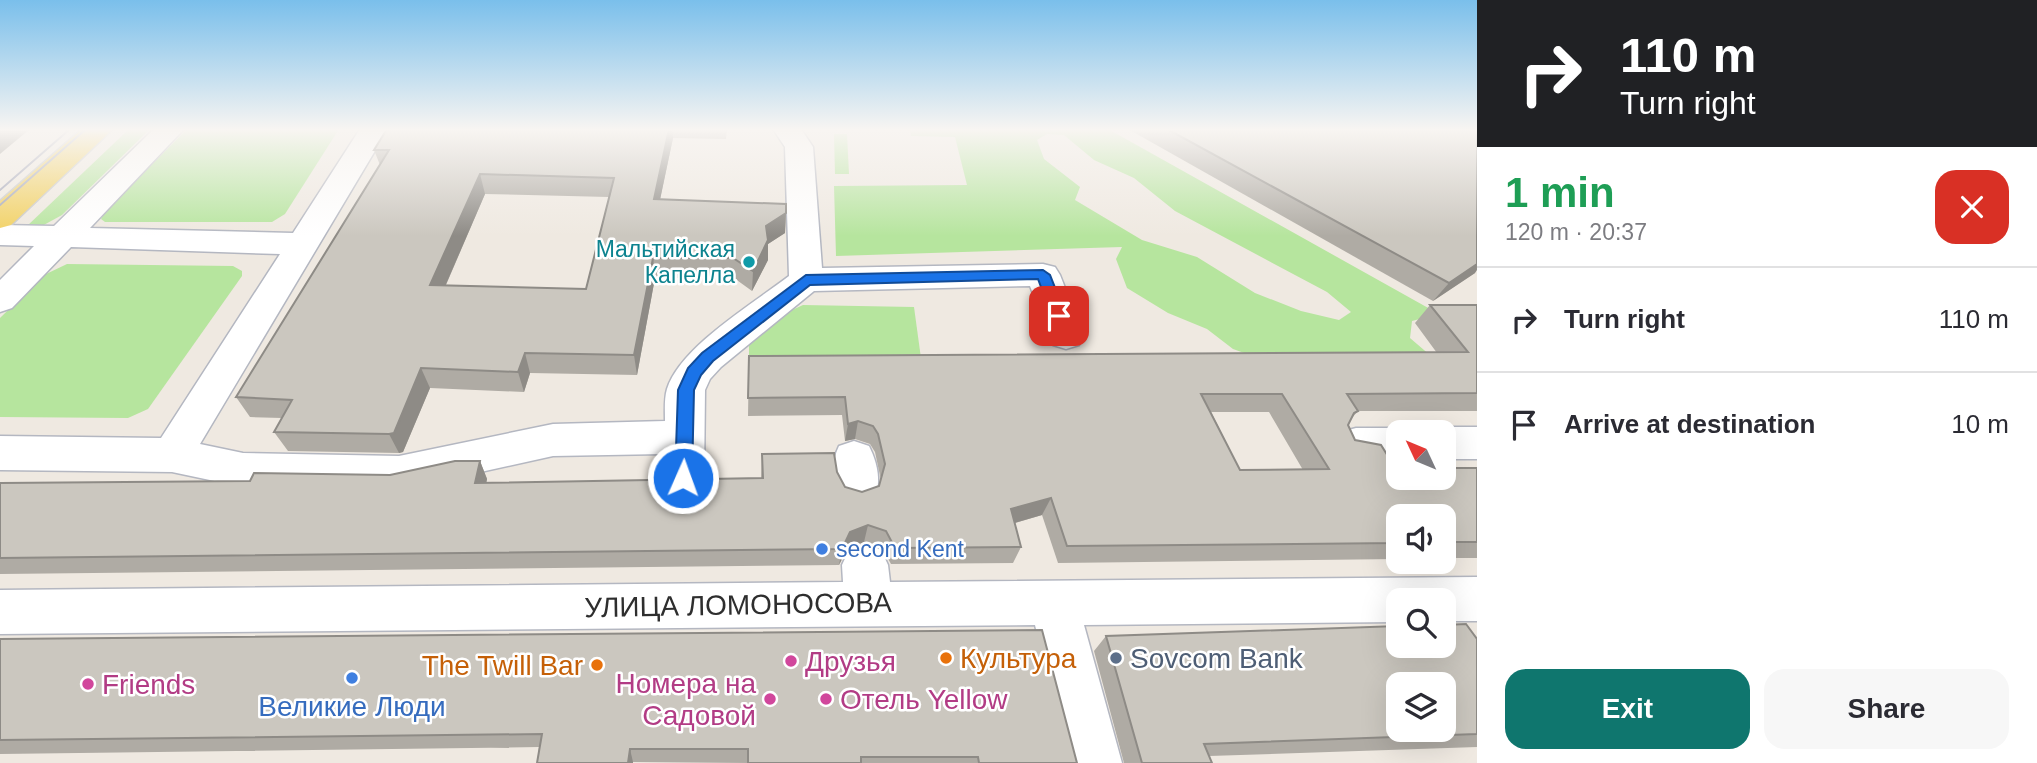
<!DOCTYPE html>
<meta charset="utf-8">
<style>
body{margin:0;font-family:Arial,sans-serif;background:#f7f7f7;color:#2b2b33;height:100vh;display:flex;flex-direction:column;font-size:26px;white-space:nowrap}
*{box-sizing:border-box;margin:0}
p{font-size:23px;color:#7c7c81}
.icon{flex:none;width:38px;height:38px;fill:none;stroke:currentColor;stroke-width:2;stroke-linecap:round;stroke-linejoin:round}
.map{position:relative;flex:1;overflow:hidden}
.panel{display:flex;flex-direction:column;background:#fff;width:560px}
.panel>*{flex:none}
.top-card{background:#202124;color:#fff;overflow:hidden}
.needle{width:46px;rotate:314deg}
.fabs{position:absolute;left:1386px;top:420px;display:grid;gap:14px}
.fabs a{display:grid;place-items:center;width:70px;height:70px;border-radius:14px;background:#fff;box-shadow:0 7px 28px #0002;font-size:35px}
.pin{position:absolute;display:grid;place-items:center;width:60px;height:60px;color:#fff;margin:-30px;border-radius:14px;box-shadow:0 4px 10px #0006}
.me{position:absolute;width:77px;margin:-38px;rotate:2deg;stroke-linejoin:round;filter:drop-shadow(0 0 5px #0008)}
.turn{display:flex;align-items:center;gap:24px;height:147px;padding:0 28px;font-size:32px}
.turn .icon{width:91px;height:91px;stroke-width:2.5}
.turn b{display:block;font-size:49px;line-height:60px}
.round{display:grid;place-items:center;flex:none;width:74px;height:74px;border-radius:21px;background:#f7f7f7}
.overview{display:flex;align-items:center;justify-content:space-between;height:119px;padding:0 28px}
h1{font-size:42px;font-weight:700;line-height:52px;color:#1e9e55}
.cta{display:flex;gap:14px;margin-top:auto;padding:14px 28px}
.cta a{flex:1;height:80px;border-radius:21px;background:#0f766e;color:#fff;font-size:28px;font-weight:700;line-height:80px;text-align:center}
.cta a+a{background:#f7f7f7;color:#2b2b33}
ul{padding:0;list-style:none}
li{display:flex;align-items:center;gap:21px;height:105px;padding:0 28px;border-top:2px solid #e1e1e2}
li div{flex:1}
li b{display:block;font-size:26px}
li em{font-style:normal}
main{display:flex;flex:1;min-height:0}
.map>svg:first-child{display:block}
.green{fill:#b6e59e;fill-rule:evenodd}
.lines{fill:none;stroke-linecap:round;stroke-linejoin:round}
.minor-casing{stroke:#b4b7c1;stroke-width:3}
.major-casing{stroke:#c9c9c9;stroke-width:3}
.minor{fill:#fff;fill-rule:evenodd}
.major{fill:#f2d163;fill-rule:evenodd}
.tram{stroke:#a3a6b8;stroke-width:2}
.wall{fill:#afaba4;fill-rule:evenodd}
.shaded-wall{fill:#8e8b86}
.building{fill:#cbc7bf;stroke:#8e8b86;stroke-width:2;fill-rule:evenodd}
.route{fill:#1a73e8;stroke:#114b97;stroke-width:2}
.culture-dot{fill:#0f9aa8;stroke:#fff;stroke-width:2.5}
.shop-dot{fill:#3f7fe0;stroke:#fff;stroke-width:2.5}
.food-dot{fill:#e8710a;stroke:#fff;stroke-width:2.5}
.service-dot{fill:#5c6f8a;stroke:#fff;stroke-width:2.5}
.hotel-dot{fill:#d1479c;stroke:#fff;stroke-width:2.5}
.labels{text-anchor:middle;dominant-baseline:central;stroke-width:5;stroke-linejoin:round;paint-order:stroke}
.culture-label{font-size:23px;fill:#0d838f;stroke:#fff;text-anchor:end}
.shop-label{font-size:23px;fill:#366cbe;stroke:#fff;text-anchor:start}
.near-street-label{font-size:28px;fill:#2e2e2e;stroke:#fff}
.near-food-label{font-size:28px;fill:#c56008;stroke:#fff;text-anchor:start}
.near-service-label{font-size:28px;fill:#4e5e75;stroke:#fff;text-anchor:start}
.near-hotel-label{font-size:28px;fill:#b23c85;stroke:#fff;text-anchor:start}
.near-shop-label{font-size:28px;fill:#366cbe;stroke:#fff}
</style>
<main>
<div class="map">
<svg width="1477" height="763" viewBox="0 0 1477 763">
<rect width="100%" height="100%" fill="#efe9e1"/>
<!-- green -->
<g class="green">
<path d="M129 129H150L62 215 42 226 26 227Z"/>
<path d="M187 129H339L285 214 272 222H105L101 219 104 213Z"/>
<path d="M910 129H1108L1439 314 1412 321 1410 338 1431 356 1275 364 1233 349 1207 329 1168 313 1127 288 1116 259 1122 247 836 256 834 186 967 185 955 137 911 136ZM1047 134 1064 135 1094 160 1134 178 1175 211 1327 292 1351 312 1339 320 1301 311 1255 293 1197 257 1142 240 1075 200 1080 187 1044 159 1037 140Z"/>
<path d="M834 134H847L849 174H835Z"/>
<path d="M67 264 233 266 242 271V276L148 409 128 418 0 417V318L44 275Z"/>
<path d="M803 305 914 307 923 373 749 374V344L792 310Z"/>
</g>
<g class="lines">
<!-- minor casing -->
<g class="minor-casing">
<g id="minor">
<path d="M154 129H184L90 228 293 233 360 129H388L200 444 243 453 399 456 553 424 665 421C665 411 664 399 667 389 680 347 754 303 789 276L785 147 773 129H801L813 147 822 268 1043 264 1055 267 1060 275 1084 336 1079 345 1066 349 1053 345 1030 286 814 291 721 367 710 379 705 390 704 478 698 490 683 495 668 490 662 478 663 454 553 456 399 490 243 487 172 472 0 470V436L161 438 280 254 71 247 12 308 0 312V280L34 246 0 245V225L54 226Z"/>
<path d="M1444 427H1477V459H1444V432H1429Z"/>
<path d="M1356 428H1398L1412 432H1398V460H1356L1341 456 1335 444 1341 432Z"/>
<path d="M854 441 869 446C878 464 882 484 873 502L858 507 843 502C834 484 830 464 839 446Z"/>
<path d="M865 544 881 550 888 565 890 582 1477 577V621H1444V600H1398V622L1084 625 1122 763H1068L1035 625 0 634V590L843 582 842 565 849 550Z"/>
</g>
</g>
<!-- major casing -->
<g class="major-casing">
<path id="major" d="M82 129H113L11 225 0 228V201Z"/>
</g>
<!-- minor -->
<use href="#minor" class="minor"/>
<!-- major -->
<use href="#major" class="major"/>
<!-- tram -->
<g class="tram">
<path d="M0 190 70 129"/>
<path d="M0 205 86 129"/>
</g>
</g>
<!-- wall -->
<g class="wall">
<path d="M387 129H727L726 139 673 138 660 199 786 213 785 233 768 244V260L752 291 734 278H655L637 375 530 373 524 392 430 388 403 452 399 453 288 451 274 432 282 418 250 417 236 397 380 165 374 150ZM485 194 609 197 586 289 446 285Z"/>
<path d="M1128 129H1477L1475 273 1433 301Z"/>
<path d="M1430 305H1477V411H1358L1351 419 1348 425 1355 440 1396 469 1477 468V558H1444V516H1398V559L1058 563 1042 515 1015 523 1021 547 1013 563 891 564 882 548 864 542 847 549 839 565 0 574V483L250 481 390 475 480 461 487 479 486 483 761 478 762 454 837 472 845 487 862 492 879 486 881 480 875 452 870 444 855 439 845 441 842 415 748 416 749 356 1437 353 1415 323ZM1211 412H1269L1303 470H1240Z"/>
<path d="M1106 636 1476 638 1477 639V747L1209 756 1212 763H1124L1094 651Z"/>
<path d="M0 639 1077 763H748L633 762V763H537L539 747 0 754Z"/>
</g>
<!-- shaded-wall -->
<g class="shaded-wall">
<path d="M3 129H30L0 154V131Z"/>
<path d="M669 129H672L673 138 656 219 654 199Z"/>
<path d="M480 174 485 194 437 305 430 285Z"/>
<path d="M786 213 785 233 768 244V260L752 291 753 271 766 226Z"/>
<path d="M653 258 655 278 637 375 634 355Z"/>
<path d="M1477 264V270L1475 273 1433 301 1449 283Z"/>
<path d="M525 353 530 373 524 392 518 372Z"/>
<path d="M421 368 430 388 403 452 399 453 389 434Z"/>
<path d="M858 421 855 439 845 441 848 424Z"/>
<path d="M480 461 487 479 483 500 475 483Z"/>
<path d="M1051 498 1042 515 1004 526 1011 509Z"/>
<path d="M868 525 864 542 847 549 839 565 842 549 850 532Z"/>
<path d="M630 749 633 762V763H628Z"/>
</g>
<!-- building -->
<g class="building">
<path d="M387 129H669L654 199 786 204V213L766 226 768 240 753 271 733 258H653L634 355 525 353 518 372 421 368 394 433 389 434 274 432 292 400 236 397 389 150H374ZM480 174 614 178 586 289 430 285Z"/>
<path d="M1167 129H1477V264L1449 283Z"/>
<path d="M1430 305H1477V393L1347 394 1358 411 1354 413 1348 425 1355 440 1381 445 1396 469H1398V478H1444V468H1477V542H1444V516H1398V543L1067 546 1051 498 1011 509 1021 547 895 548 886 531 868 525 850 532 842 549 0 558V483L250 481 254 473 390 475 455 461H480L475 483 763 478 762 454 834 453 837 472 845 487 862 492 879 486 885 464 878 434 873 426 858 421 848 424 845 397 748 398 749 356 1468 352ZM1201 394H1282L1329 469 1240 470Z"/>
<path d="M1466 624 1477 639V734L1204 744 1212 763H1142L1106 636 1398 626V646H1444V625ZM1398 684H1444V730H1398Z"/>
<path d="M1042 630 1077 763H979L978 757H861V763H748V749H630L628 763H537L542 734 0 740V639Z"/>
</g>
<!-- sky -->
<linearGradient id="sky" x2="0" y2="1"><stop stop-color="#7abfeb"/><stop offset="0.55" stop-color="#f8f5f2"/><stop offset="1" stop-color="#f8f5f2" stop-opacity="0"/></linearGradient>
<rect width="1477" height="236" fill="url(#sky)"/>
<!-- route -->
<path class="route" d="M1043 270 1050 275 1066 316 1064 319H1053L1038 279 810 285 713 361 701 375 694 390 692 478 690 483 683 485 677 483 675 478 678 390 688 368 702 353 806 275Z"/>
<!-- markers -->
<circle class="culture-dot" cx="749" cy="262" r="7"/>
<g class="shop-dot">
<circle cx="822" cy="549" r="7"/>
<circle cx="352" cy="678" r="7"/>
</g>
<g class="food-dot">
<circle cx="946" cy="658" r="7"/>
<circle cx="597" cy="665" r="7"/>
</g>
<circle class="service-dot" cx="1116" cy="658" r="7"/>
<g class="hotel-dot">
<circle cx="791" cy="661" r="7"/>
<circle cx="88" cy="684" r="7"/>
<circle cx="770" cy="699" r="7"/>
<circle cx="826" cy="699" r="7"/>
</g>
<g class="labels">
<!-- culture labels -->
<g class="culture-label">
<text x="735" y="249">Мальтийская<tspan x="735" dy="26">Капелла</tspan></text>
</g>
<!-- shop labels -->
<g class="shop-label">
<text x="836" y="549">second Kent</text>
</g>
<!-- near-street labels -->
<g class="near-street-label">
<text transform="translate(738 605) rotate(-1)">УЛИЦА ЛОМОНОСОВА</text>
</g>
<!-- near-food labels -->
<g class="near-food-label">
<text x="960" y="658">Культура</text>
<text x="583" y="665" text-anchor="end">The Twill Bar</text>
</g>
<!-- near-service labels -->
<g class="near-service-label">
<text x="1130" y="658">Sovcom Bank</text>
</g>
<!-- near-hotel labels -->
<g class="near-hotel-label">
<text x="805" y="661">Друзья</text>
<text x="756" y="683" text-anchor="end">Номера на<tspan x="756" dy="32">Садовой</tspan></text>
<text x="102" y="684">Friends</text>
<text x="840" y="699">Отель Yellow</text>
</g>
<!-- near-shop labels -->
<g class="near-shop-label">
<text x="352" y="706">Великие Люди</text>
</g>
</g>
</svg>
<div class="fabs">
<a><svg class="needle" viewBox="-14 -14 28 28"><path d="M0-13l5 13h-10z" fill="#e53935"/><path d="M0 13l5-13h-10z" fill="#7c7c81"/></svg></a>
<a><svg class="icon" aria-label="sound" viewBox="0 0 24 24"><path d="M4 9h4l5-4v14l-5-4H4zM17 9q2 3 0 6"/></svg></a>
<a><svg class="icon" aria-label="search" viewBox="0 0 24 24"><circle cx="10" cy="10" r="6"/><path d="M15 15l6 6"/></svg></a>
<a><svg class="icon" aria-label="layers" viewBox="0 0 24 24"><path d="M12 4l9 5-9 5-9-5zM3 14l9 5 9-5"/></svg></a>
</div>
<div class="pin" style="left:1059px;top:316px;background:#d93025"><svg class="icon" aria-label="arrive" viewBox="0 0 24 24"><path d="M6 21V4h12l-3 4 3 4H6"/></svg></div>
<svg class="me" style="left:683px;top:478px" viewBox="-20 -20 40 40"><circle r="17" fill="#1a73e8" stroke="#fff" stroke-width="3"/><path d="M0-11L8 9 0 5-8 9z" fill="#fff"/></svg>
</div>
<section class="panel">
<div class="top-card">
<div class="turn"><svg class="icon" aria-label="right" viewBox="0 0 24 24"><path d="M7 20v-9h11M14 6l5 5-5 5"/></svg><div><b>110 m</b>Turn right</div></div>
</div>
<div class="overview"><div><h1>1 min</h1><p>120 m · 20:37</p></div><a class="round" style="background:#d93025;color:#fff"><svg class="icon" aria-label="close" viewBox="0 0 24 24"><path d="M6 6l12 12M18 6L6 18"/></svg></a></div>
<ul>
<li><svg class="icon" aria-label="right" viewBox="0 0 24 24"><path d="M7 20v-9h11M14 6l5 5-5 5"/></svg><div><b>Turn right</b></div><em>110 m</em></li>
<li><svg class="icon" aria-label="arrive" viewBox="0 0 24 24"><path d="M6 21V4h12l-3 4 3 4H6"/></svg><div><b>Arrive at destination</b></div><em>10 m</em></li>
</ul>
<div class="cta"><a>Exit</a><a>Share</a></div>
</section>
</main>
